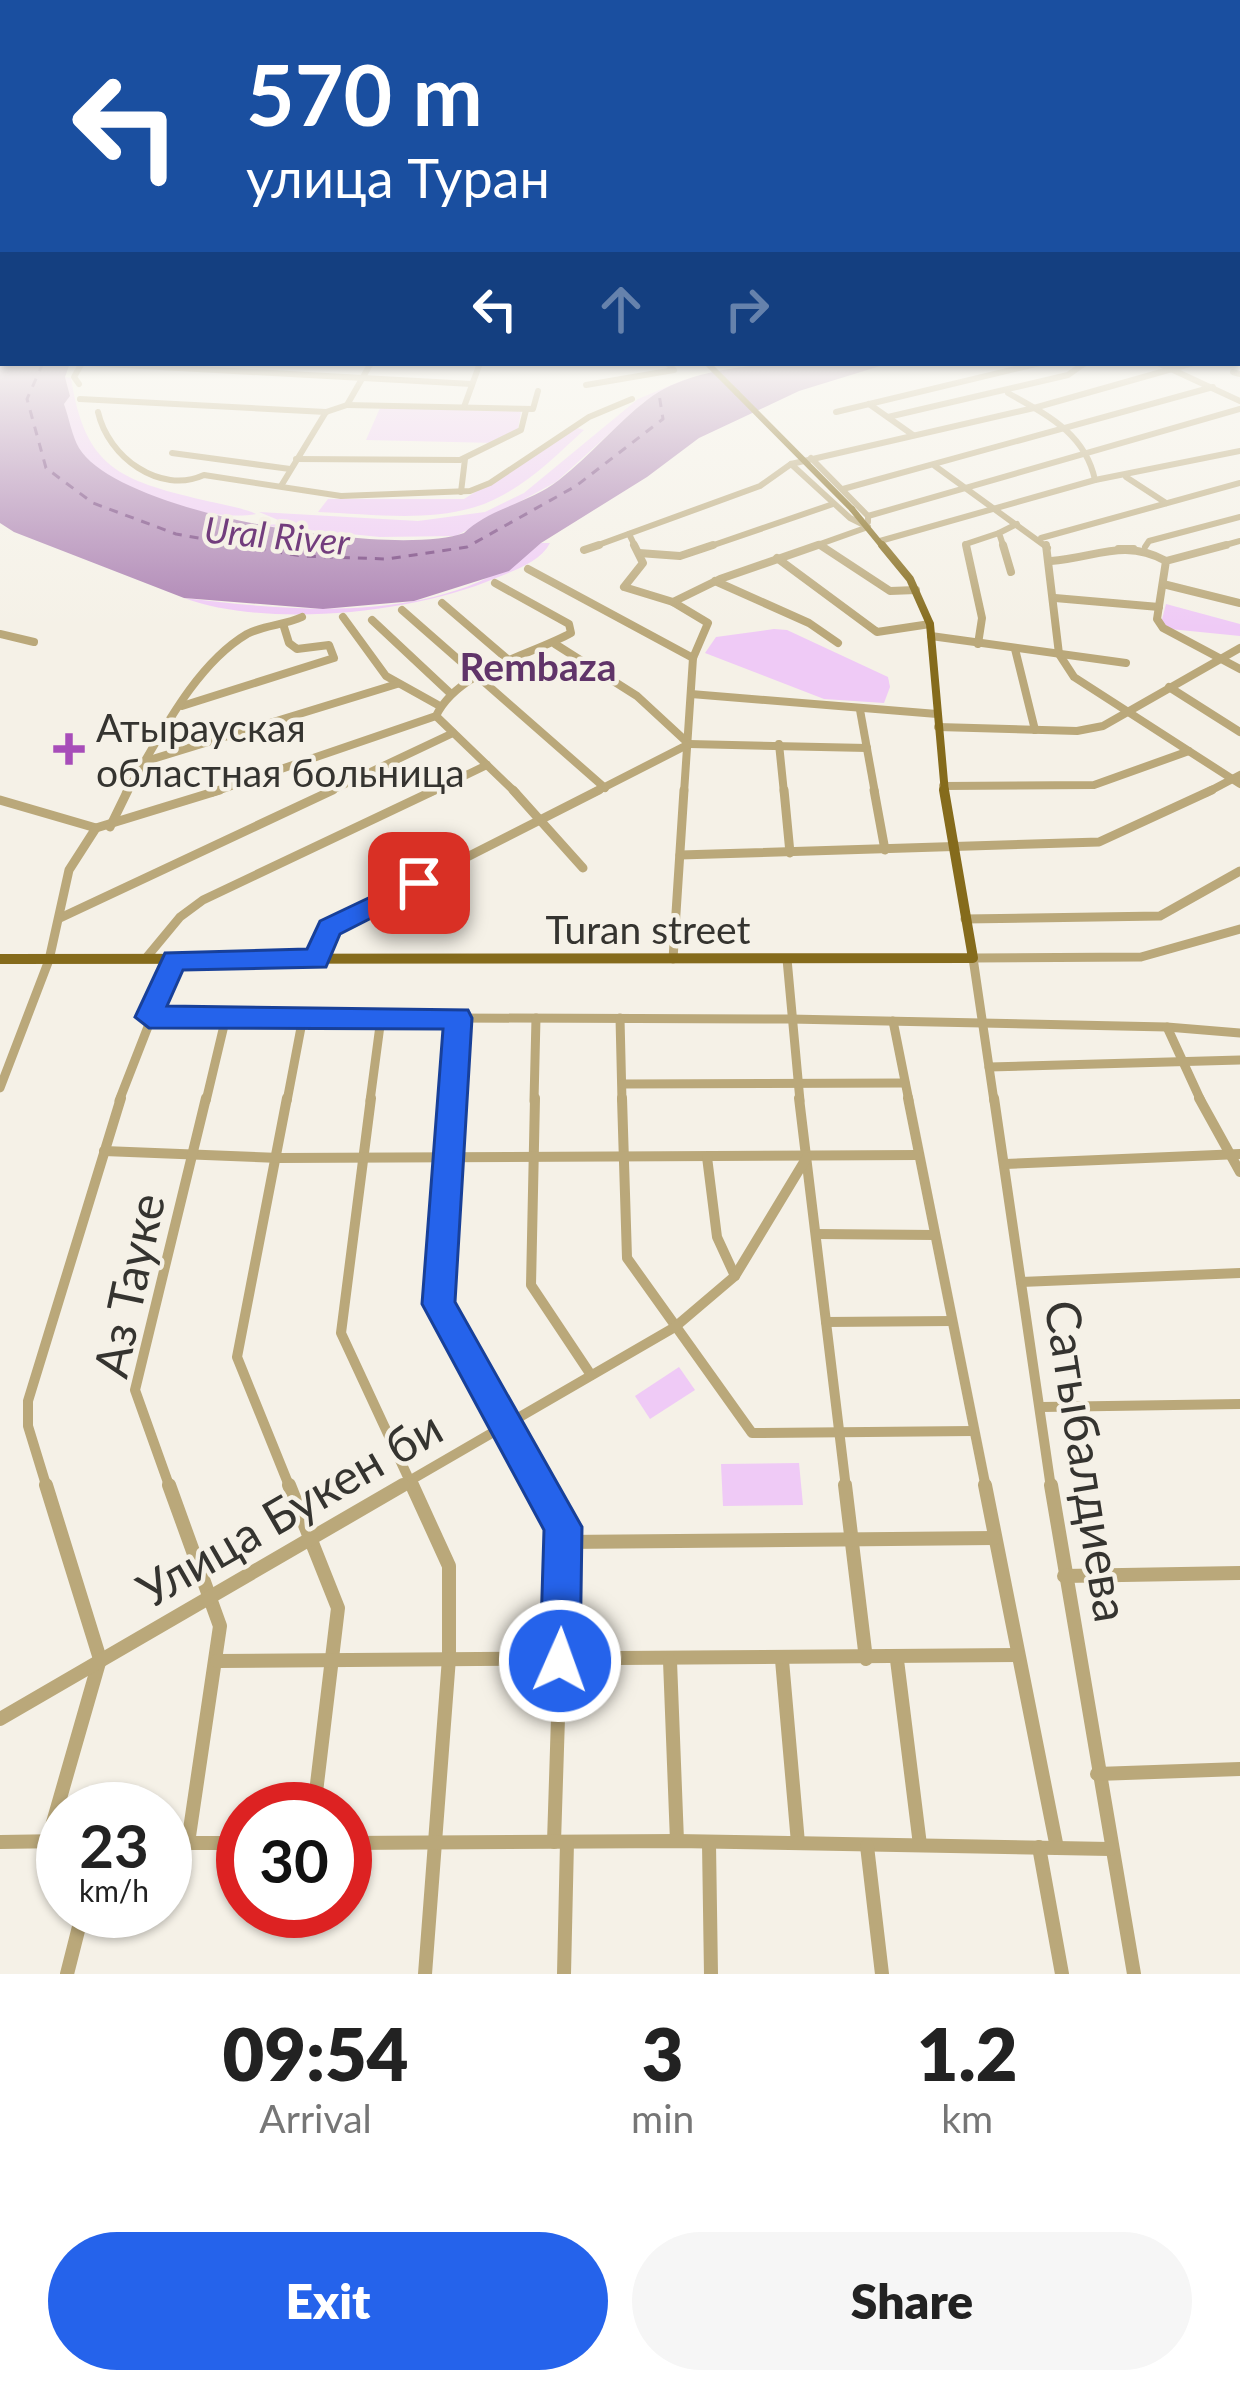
<!DOCTYPE html>
<meta charset="utf-8">
<style>
body{margin:0;font-family:Lato,sans-serif;background:#f6f6f6;color:#222;height:100vh;display:flex;flex-direction:column;font-size:45px;white-space:nowrap}
*{box-sizing:border-box;margin:0}
p{font-size:39px;color:#767676}
.icon{flex:none;width:66px;height:66px;fill:none;stroke:currentColor;stroke-width:2;stroke-linecap:round;stroke-linejoin:round}
.map{position:relative;height:1974px;overflow:hidden}
.panel{display:flex;flex-direction:column;background:#fff;flex:1}
.panel>*{flex:none}
.banner{position:absolute;left:0px;top:0px;width:1242px;height:366px;box-shadow:0 3px 9px #0004;background:#1a4fa0;color:#fff;overflow:hidden}
.speed{position:absolute;left:36px;top:1782px;display:flex;gap:24px;font-size:60px;font-weight:700;text-align:center}
.speed>*{display:grid;place-content:center;width:156px;height:156px;border-radius:50%;background:#fff;box-shadow:0 3px 9px #0004;line-height:1}
.speed small{font-size:30px;font-weight:400}
.speed .limit{border:18px solid #d22;background:#fff;color:#111}
.pin{position:absolute;display:grid;place-items:center;width:102px;height:102px;color:#fff;margin:-51px;border-radius:24px;box-shadow:0 6px 18px #0006}
.me{position:absolute;width:132px;margin:-66px;rotate:2deg;stroke-linejoin:round;filter:drop-shadow(0 0 9px #0008)}
.turn{display:flex;align-items:center;gap:42px;height:252px;padding:0 48px;font-size:54px}
.turn .icon{width:156px;height:156px;stroke-width:2.5}
.turn b{display:block;font-size:84px;line-height:102px}
.lanes{display:flex;align-items:center;height:114px;padding:0 48px;background:#0003;justify-content:center;gap:60px;direction:ltr}
.lanes .off{opacity:.35}
.eta{display:flex;justify-content:space-evenly;align-items:center;height:204px;text-align:center}
.eta b{font-size:72px;font-weight:800;line-height:84px}
.cta{display:flex;gap:24px;margin-top:auto;padding:24px 48px}
.cta a{flex:1;height:138px;border-radius:72px;background:#2563eb;color:#fff;font-size:48px;font-weight:800;line-height:138px;text-align:center}
.cta a+a{background:#f6f6f6;color:#222}
.map>svg:first-child{display:block}
.green{fill:#efcaf6}
.water{fill:#ac82b3}
.lines{fill:none;stroke-linecap:round;stroke-linejoin:round}
.ferry{stroke:#723d7d;stroke-width:3;stroke-dasharray:9 8;stroke-linecap:butt}
.minor-far4{stroke:#baa87a;stroke-width:6}
.minor-far3{stroke:#baa87a;stroke-width:8}
.minor-far2{stroke:#baa87a;stroke-width:9}
.minor-far1{stroke:#baa87a;stroke-width:10}
.minor{stroke:#baa87a;stroke-width:14}
.major-far2{stroke:#856b1c;stroke-width:6}
.major-far1{stroke:#856b1c;stroke-width:8}
.major{stroke:#856b1c;stroke-width:10}
.major-bridge{stroke:#856b1c;stroke-width:6}
.route{fill:#2563eb;stroke:#184099;stroke-width:3}
.poi-dot{fill:#a74db9;stroke:#f5f1e7;stroke-width:4.5}
.labels{text-anchor:middle;dominant-baseline:central;stroke-width:9;stroke-linejoin:round;paint-order:stroke}
.far-water-label{font-size:36px;font-style:italic;fill:#723d7d;stroke:#f5f1e7}
.far-quarter-label{font-size:39px;font-weight:bold;fill:#603469;stroke:#f5f1e7}
.poi-label{font-size:39px;fill:#353430;stroke:#f5f1e7;text-anchor:start}
.street-label{font-size:39px;fill:#353430;stroke:#f5f1e7}
.near-street-label{font-size:48px;fill:#353430;stroke:#f5f1e7}
</style>
<div class="map">
<svg width="1240" height="1974" viewBox="0 0 1240 1974">
<rect width="100%" height="100%" fill="#f5f1e7"/>
<!-- green -->
<g class="green">
<path d="M65 377 71 378C85 468 119 480 203 500 220 504 244 508 256 514 208 523 109 492 80 450 71 438 68 417 64 404L70 396Z"/>
<path d="M688 378 643 403 556 482 456 536 380 537 258 525 288 524 259 512 418 521 485 512 524 493 638 399Z"/>
<path d="M380 408 521 411 518 430 496 443 366 440Z"/>
<path d="M577 428 584 430C559 453 533 479 503 495 449 526 377 514 318 512L328 499H464Z"/>
<path d="M541 543H550C540 562 515 570 496 578 414 613 269 629 184 598 301 612 446 626 541 543Z"/>
<path d="M1166 604 1240 624V636L1170 629 1161 623Z"/>
<path d="M774 629 787 630 888 677 890 687 884 703 824 699 705 653 716 637Z"/>
<path d="M679 1367 695 1390 650 1419 635 1396Z"/>
<path d="M799 1463 803 1505 723 1506 721 1464Z"/>
</g>
<!-- water -->
<path class="water" d="M0 351 3 363H70L65 377 70 396 64 404C69 418 72 436 79 448 119 515 396 558 464 533 490 508 530 503 559 480 590 456 618 422 647 400 704 355 821 363 890 363L799 391 699 438 647 477 541 543 509 571 414 601 323 609 184 598 14 532 0 523Z"/>
<g class="lines">
<!-- ferry -->
<path class="ferry" d="M43 363 27 399 46 468 93 503 176 534 301 556 387 559 467 547 576 486 663 419 659 394"/>
<!-- minor-far4 -->
<g class="minor-far4">
<path d="M88 363 472 384"/>
<path d="M1158 363 1240 401"/>
<path d="M1233 372 1240 374"/>
<path d="M79 384 74 377 82 363"/>
<path d="M586 385 674 370 667 363"/>
<path d="M1008 393C1047 415 1085 433 1095 480"/>
<path d="M80 399 326 412"/>
<path d="M869 404 913 435"/>
<path d="M347 405 533 409 538 391"/>
<path d="M464 407 480 363"/>
<path d="M98 412C108 457 160 495 204 475L341 496 470 491 490 483 589 417 632 399"/>
<path d="M836 412 1040 363"/>
<path d="M888 417 1068 375 1085 363"/>
<path d="M172 453 290 469"/>
<path d="M811 458 868 516V522"/>
<path d="M296 459 460 460 521 430 526 410"/>
<path d="M791 464 850 518 868 527"/>
<path d="M935 466 1048 548"/>
<path d="M1126 477 1166 503"/>
<path d="M281 486 326 412 347 405 371 363"/>
<path d="M843 489 1213 387"/>
<path d="M461 492 465 459"/>
<path d="M868 516 1240 409"/>
<path d="M629 534 636 548"/>
<path d="M1041 538 1240 483"/>
<path d="M880 541 1095 480 1240 451"/>
<path d="M819 544 825 548"/>
<path d="M1145 547 1149 541 1240 517"/>
<path d="M590 548 760 486 791 464 1034 408 1193 363"/>
<path d="M705 548 833 504"/>
<path d="M809 548 868 527"/>
<path d="M967 548 966 544 999 533"/>
<path d="M1004 548 999 533 1017 524"/>
<path d="M1118 548H1134"/>
<path d="M1215 548 1240 541"/>
</g>
<!-- minor-far3 -->
<g class="minor-far3">
<path d="M634 545 643 563 624 587 673 602 708 623 693 658 684 793"/>
<path d="M820 545 890 591 916 590"/>
<path d="M966 545 982 618 978 644"/>
<path d="M1003 545 1011 572"/>
<path d="M1046 545 1059 654 1074 677 1240 784"/>
<path d="M1226 545 1166 561 1157 619 1163 628 1240 669"/>
<path d="M584 550 599 545"/>
<path d="M639 553 680 556 713 545"/>
<path d="M777 558 877 632 930 624"/>
<path d="M1051 561C1095 558 1124 538 1166 561"/>
<path d="M528 569 693 658"/>
<path d="M715 581 809 623 838 643"/>
<path d="M1163 584 1240 603"/>
<path d="M1055 598 1159 607"/>
<path d="M673 602 720 579 818 545"/>
<path d="M442 603 512 663"/>
<path d="M402 610 605 788"/>
<path d="M343 617 386 676 438 705"/>
<path d="M372 620 450 693"/>
<path d="M0 634 34 642"/>
<path d="M931 636 1126 663"/>
<path d="M555 644 637 696 689 744"/>
<path d="M1015 649 1035 730"/>
<path d="M1169 687 1240 732"/>
<path d="M691 694 937 714"/>
<path d="M182 706 334 658 329 645 297 649 289 643 284 627"/>
<path d="M860 710 875 793"/>
<path d="M436 716 516 793"/>
<path d="M938 727 1077 731 1103 726 1240 648"/>
<path d="M689 744 867 748"/>
<path d="M779 744 784 793"/>
<path d="M146 761 397 684"/>
<path d="M943 786 1094 785 1189 751"/>
<path d="M126 793C158 741 193 666 247 634 264 625 285 625 302 617"/>
<path d="M211 793 436 716C458 670 529 656 571 633L569 624 495 583"/>
<path d="M326 793 453 733"/>
<path d="M429 793 487 765"/>
<path d="M593 793 689 744"/>
<path d="M1206 793 1240 775"/>
</g>
<!-- minor-far2 -->
<g class="minor-far2">
<path d="M513 790 583 868"/>
<path d="M784 790 790 853"/>
<path d="M874 790 885 850"/>
<path d="M0 800 96 828 220 790"/>
<path d="M110 827 128 790"/>
<path d="M680 855 1099 842 1212 790"/>
<path d="M60 918 333 790"/>
<path d="M965 919 1160 916 1240 871"/>
<path d="M146 958 180 917 203 900 435 790"/>
<path d="M316 959 325 932 335 924 599 790"/>
<path d="M673 959 684 790"/>
<path d="M787 959 800 1101"/>
<path d="M149 1017 790 1019 1167 1027 1240 1033"/>
<path d="M620 1018 622 1101"/>
<path d="M893 1021 909 1101"/>
<path d="M1167 1027 1201 1101"/>
<path d="M989 1067 1240 1060"/>
<path d="M623 1084 905 1083"/>
<path d="M0 1088 49 960 69 870 96 828"/>
<path d="M119 1101 174 960"/>
<path d="M206 1101 226 1017"/>
<path d="M287 1101 303 1017"/>
<path d="M370 1101 381 1018"/>
<path d="M453 1101 458 1018"/>
<path d="M534 1101 536 1018"/>
<path d="M994 1101 973 958 1141 957 1240 929"/>
</g>
<!-- minor-far1 -->
<g class="minor-far1">
<path d="M287 1098 237 1357 290 1488"/>
<path d="M371 1098 341 1333 413 1488"/>
<path d="M453 1098 439 1304 540 1488"/>
<path d="M535 1098 531 1285 591 1375"/>
<path d="M622 1098 627 1258 752 1433 973 1431"/>
<path d="M799 1098 846 1488"/>
<path d="M908 1098 986 1488"/>
<path d="M994 1098 1051 1488"/>
<path d="M1199 1098 1240 1172"/>
<path d="M104 1151 279 1158 919 1155"/>
<path d="M707 1157 717 1237 735 1276"/>
<path d="M1005 1164 1240 1154"/>
<path d="M816 1234 935 1235"/>
<path d="M1021 1282 1240 1273"/>
<path d="M826 1322 952 1321"/>
<path d="M1042 1407 1240 1404"/>
<path d="M47 1488 28 1426V1401L121 1098"/>
<path d="M170 1488 135 1390 206 1098"/>
<path d="M397 1488 675 1327 735 1276 807 1157"/>
</g>
<!-- minor -->
<g class="minor">
<path d="M46 1485 100 1659 48 1840"/>
<path d="M169 1485 220 1626 188 1843"/>
<path d="M289 1485 338 1608 314 1809"/>
<path d="M412 1485 449 1566V1658L425 1974"/>
<path d="M539 1485 564 1531 554 1842"/>
<path d="M845 1485 866 1659"/>
<path d="M985 1485 1057 1848"/>
<path d="M1051 1485 1134 1974"/>
<path d="M564 1542 994 1538"/>
<path d="M1064 1576 1240 1573"/>
<path d="M782 1660 798 1843"/>
<path d="M897 1660 920 1845"/>
<path d="M217 1661 1017 1655"/>
<path d="M670 1661 677 1841"/>
<path d="M0 1719 403 1485"/>
<path d="M1097 1774 1240 1769"/>
<path d="M0 1842 63 1841"/>
<path d="M165 1843H243"/>
<path d="M345 1843 677 1841 1110 1849"/>
<path d="M709 1844 711 1974"/>
<path d="M867 1846 882 1974"/>
<path d="M1039 1847 1062 1974"/>
<path d="M67 1974 83 1911"/>
<path d="M564 1974 567 1842"/>
</g>
<!-- major-far2 -->
<g class="major-far2">
<path d="M707 363 737 393"/>
<path d="M852 509 884 548"/>
</g>
<!-- major-far1 -->
<path class="major-far1" d="M882 545 910 579 930 624 945 793"/>
<!-- major -->
<path class="major" d="M0 959 973 958 944 790"/>
<!-- major-bridge -->
<path class="major-bridge" d="M737 393 852 509"/>
</g>
<!-- sky -->
<linearGradient id="sky" x2="0" y2="1"><stop stop-color="#90a0d3"/><stop offset="0.56" stop-color="#faf9f4"/><stop offset="1" stop-color="#faf9f4" stop-opacity="0"/></linearGradient>
<rect width="1240" height="628" fill="url(#sky)"/>
<!-- route -->
<path class="route" d="M419 874 428 876 432 883 428 889 340 934 326 967 183 970 167 1006 468 1010 472 1018 455 1302 582 1527 580 1661 574 1675 560 1681 546 1675 540 1661 544 1530 422 1304 443 1029 149 1028 135 1017 165 953 307 949 320 921Z"/>
<!-- markers -->
<path class="poi-dot" d="M63 731h12v12h12v12h-12v12h-12v-12h-12v-12h12z"/>
<g class="labels">
<!-- far-water labels -->
<g class="far-water-label">
<text transform="translate(277 535) rotate(5)">Ural River</text>
</g>
<!-- far-quarter labels -->
<g class="far-quarter-label">
<text x="538" y="666">Rembaza</text>
</g>
<!-- poi labels -->
<g class="poi-label">
<text x="96" y="727">Атырауская<tspan x="96" dy="45">областная больница</tspan></text>
</g>
<!-- street labels -->
<g class="street-label">
<text x="648" y="929">Turan street</text>
</g>
<!-- near-street labels -->
<g class="near-street-label">
<text transform="translate(128 1285) rotate(-78)">Аз Тауке</text>
<text transform="translate(1088 1461) rotate(81)">Сатыбалдиева</text>
<text transform="translate(289 1508) rotate(-30)">Улица Букен би</text>
</g>
</g>
</svg>
<div class="speed"><div>23<small>km/h</small></div><div class="limit">30</div></div>
<div class="pin" style="left:419px;top:883px;background:#d93025"><svg class="icon" aria-label="arrive" viewBox="0 0 24 24"><path d="M6 21V4h12l-3 4 3 4H6"/></svg></div>
<svg class="me" style="left:560px;top:1661px" viewBox="-20 -20 40 40"><circle r="17" fill="#2563eb" stroke="#fff" stroke-width="3"/><path d="M0-11L8 9 0 5-8 9z" fill="#fff"/></svg>
<div class="banner">
<div class="turn"><svg class="icon" aria-label="left" viewBox="0 0 24 24"><path d="M17 20v-9H6M10 6l-5 5 5 5"/></svg><div><b>570 m</b>улица Туран</div></div>
<div class="lanes"><svg class="icon" aria-label="left" viewBox="0 0 24 24"><path d="M17 20v-9H6M10 6l-5 5 5 5"/></svg><svg class="icon off" aria-label="ahead" viewBox="0 0 24 24"><path d="M12 20V5M6 11l6-6 6 6"/></svg><svg class="icon off" aria-label="right" viewBox="0 0 24 24"><path d="M7 20v-9h11M14 6l5 5-5 5"/></svg></div>
</div>
</div>
<section class="panel">
<div class="eta">
<div><b>09:54</b><p>Arrival</p></div>
<div><b>3</b><p>min</p></div>
<div><b>1.2</b><p>km</p></div>
</div>
<div class="cta"><a>Exit</a><a>Share</a></div>
</section>
